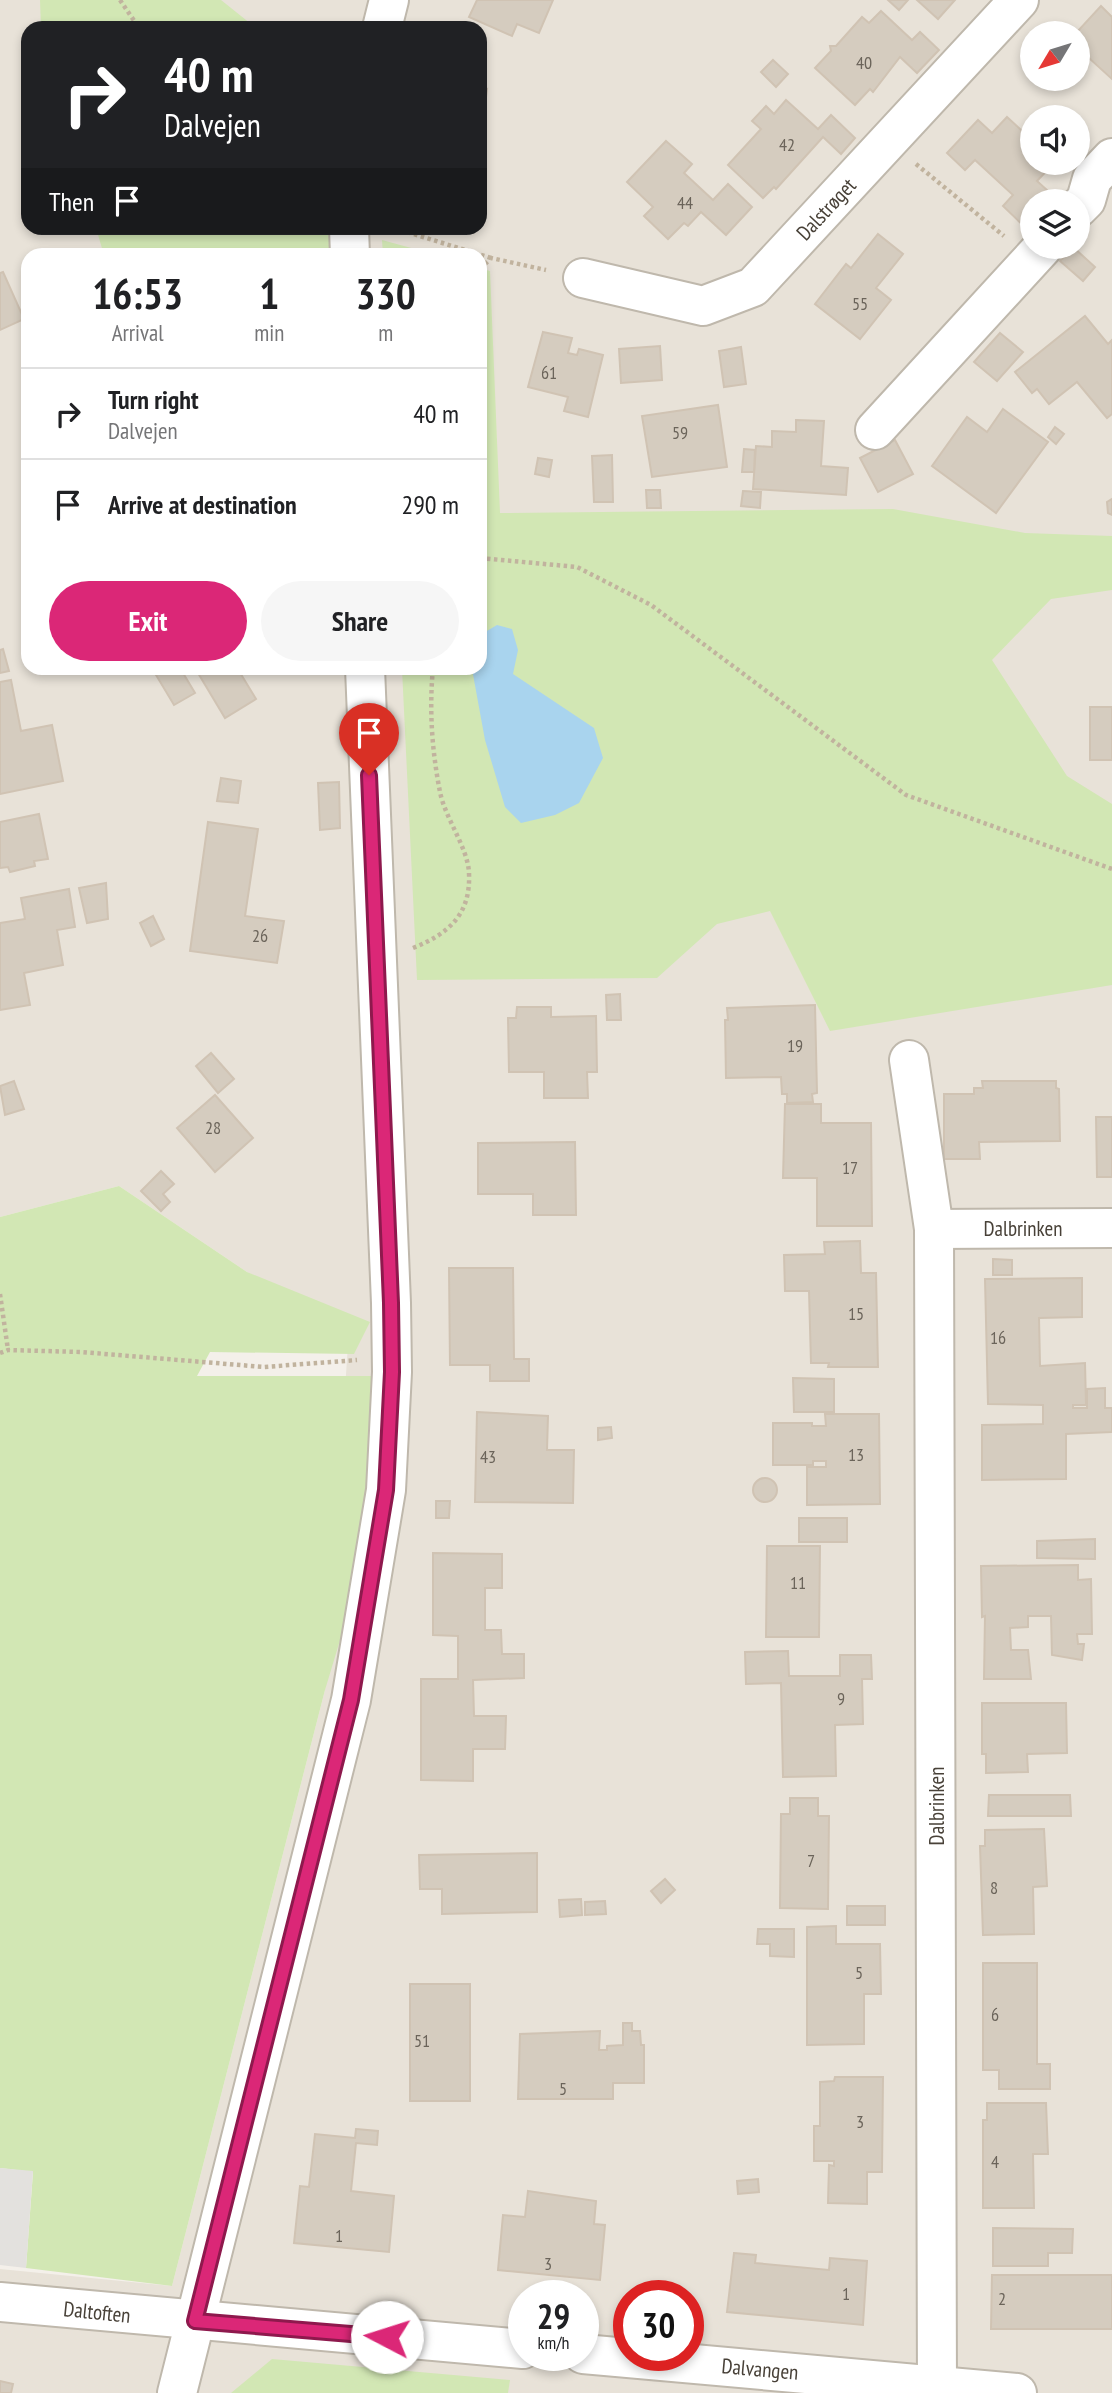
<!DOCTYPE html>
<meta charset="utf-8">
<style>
body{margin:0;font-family:"PT Sans Narrow",sans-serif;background:#f6f6f6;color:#202124;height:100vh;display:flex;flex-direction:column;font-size:26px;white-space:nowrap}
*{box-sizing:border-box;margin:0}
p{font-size:23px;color:#757577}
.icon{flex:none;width:38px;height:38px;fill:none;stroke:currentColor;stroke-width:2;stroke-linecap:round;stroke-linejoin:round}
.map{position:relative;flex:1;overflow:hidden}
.panel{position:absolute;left:21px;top:248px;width:466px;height:427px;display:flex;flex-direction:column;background:#fff;border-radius:21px;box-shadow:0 4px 10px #0003}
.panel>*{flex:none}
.hud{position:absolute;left:21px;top:21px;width:466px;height:214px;border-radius:21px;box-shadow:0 4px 10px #0003;background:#202124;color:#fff;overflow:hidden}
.needle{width:46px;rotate:232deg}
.tools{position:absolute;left:1020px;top:21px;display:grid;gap:14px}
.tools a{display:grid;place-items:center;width:70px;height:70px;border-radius:50%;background:#fff;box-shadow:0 4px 10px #0003;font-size:35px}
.speed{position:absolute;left:508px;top:2280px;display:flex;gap:14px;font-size:35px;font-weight:700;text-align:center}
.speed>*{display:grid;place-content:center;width:91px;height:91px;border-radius:50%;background:#fff;box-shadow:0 4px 10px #0003;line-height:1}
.speed small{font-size:18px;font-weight:400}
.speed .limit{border:10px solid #d22;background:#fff;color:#111}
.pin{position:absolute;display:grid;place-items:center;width:60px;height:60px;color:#fff;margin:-72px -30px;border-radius:50% 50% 50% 0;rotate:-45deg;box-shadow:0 0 7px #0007}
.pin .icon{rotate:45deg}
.me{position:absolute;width:77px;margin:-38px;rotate:275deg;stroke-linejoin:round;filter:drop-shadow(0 0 5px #0008)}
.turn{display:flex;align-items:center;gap:24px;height:147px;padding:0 28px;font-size:32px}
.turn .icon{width:91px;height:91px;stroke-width:2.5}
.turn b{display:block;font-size:49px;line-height:60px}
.then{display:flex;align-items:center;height:66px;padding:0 28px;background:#0003;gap:14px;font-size:26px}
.eta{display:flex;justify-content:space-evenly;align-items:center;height:119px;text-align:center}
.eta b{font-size:42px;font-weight:800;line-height:49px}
.button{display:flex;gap:14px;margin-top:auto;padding:14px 28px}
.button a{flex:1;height:80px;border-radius:42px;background:#db2777;color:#fff;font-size:28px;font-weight:800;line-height:80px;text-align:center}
.button a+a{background:#f6f6f6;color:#202124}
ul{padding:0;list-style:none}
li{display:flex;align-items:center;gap:21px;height:91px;padding:0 28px;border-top:2px solid #e0e0e0}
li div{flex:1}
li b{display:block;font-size:26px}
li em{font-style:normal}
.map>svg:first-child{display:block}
.residential{fill:#e8e2d8;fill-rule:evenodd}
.green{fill:#d2e7b4}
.parking{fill:#e3e1de}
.water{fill:#a9d4ee}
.building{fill:#d5ccbf;stroke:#d0c3b3;stroke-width:2}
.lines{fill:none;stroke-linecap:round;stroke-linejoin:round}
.minor-casing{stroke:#bfb8ac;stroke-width:42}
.path{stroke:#c1b39e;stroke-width:4.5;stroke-dasharray:3.5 3.5;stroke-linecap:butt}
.minor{stroke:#fff;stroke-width:38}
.route-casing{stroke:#8e194d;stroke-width:18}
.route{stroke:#db2777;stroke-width:12}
.labels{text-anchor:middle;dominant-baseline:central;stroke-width:7;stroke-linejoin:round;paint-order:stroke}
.number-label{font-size:18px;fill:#6b645a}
.street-label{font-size:21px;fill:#484138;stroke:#fff}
</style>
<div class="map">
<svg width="1112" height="2393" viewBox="0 0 1112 2393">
<rect width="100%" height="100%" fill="#f4f0ea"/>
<!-- residential -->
<path class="residential" d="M0 0H1112V2393H0V2269L172 2286 325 1690 349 1329 247 1272 119 1186 0 1217ZM28 28H480V228H28ZM1032 33H1078V79H1032ZM1032 117H1078V163H1032ZM1032 201H1078V247H1032ZM28 256H480V668H28ZM523 2296H583V2356H523ZM628 2296H688V2356H628Z"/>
<!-- green -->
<g class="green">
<path d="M40 0H221L256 28H41Z"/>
<path d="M96 228H330V255H104Z"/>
<path d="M382 240 437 255H383Z"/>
<path d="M480 268 490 271 500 513 893 509 1025 533 1112 536V590L1051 599 992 660 1067 776 1112 804V985L830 1031 770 911 717 924 657 978 417 980 402 669 480 668Z"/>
<path d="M119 1186 247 1272 370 1322 354 1354 210 1352 197 1376H374L368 1492 350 1607 325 1690 172 2286 26 2268 33 2172 0 2168V1217Z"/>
<path d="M272 2359 510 2380 508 2393H231Z"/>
</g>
<!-- parking -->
<path class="parking" d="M0 2168 33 2171 26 2268 0 2265Z"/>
<!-- water -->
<path class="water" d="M497 625 512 629 518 650 513 674 594 728 603 758 579 803 555 815 521 823 505 807 485 740 472 669 480 668V635Z"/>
<!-- building -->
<g class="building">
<path d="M477 0H553L539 33 517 24 512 36 469 17Z"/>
<path d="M888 0H908L899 10Z"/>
<path d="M917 0H955L938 19Z"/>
<path d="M1101 6 1112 17V79L1078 48 1076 33Z"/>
<path d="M881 11 912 40 920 32 939 50 917 73 900 57 873 92 870 89 855 105 815 68 831 51 830 46H836L862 17 869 23Z"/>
<path d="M773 60 788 74 776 87 761 72Z"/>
<path d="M487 89 480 144V92Z"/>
<path d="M786 100 818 129 831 115 855 138 841 154 823 137 776 189 774 187 763 198 728 165 761 129 752 121 766 106 774 114Z"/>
<path d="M1007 117 1032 140V163H1054L1037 181 1059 201H1032V234L1003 206 1013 195 975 160 965 170 947 153 978 120 992 133Z"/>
<path d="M666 141 692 164 684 173 713 200 728 184 752 207 726 235 701 212 688 226 684 223 668 239 644 216 653 207 627 182Z"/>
<path d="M878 234 903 254 876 288 891 300 860 339 815 304 846 264 851 268Z"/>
<path d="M1073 247 1095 267 1083 281 1060 261Z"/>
<path d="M3 272 24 319 0 330V273Z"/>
<path d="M1085 316 1108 344 1112 340V414L1107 418 1077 382 1049 404 1037 389 1032 393 1015 372Z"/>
<path d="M543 332 572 338 568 353 577 355 579 349 603 355 588 417 564 411 568 397 528 387Z"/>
<path d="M1000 333 1023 352 997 381 974 362Z"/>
<path d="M660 346 662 380 621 383 619 349Z"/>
<path d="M741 347 746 384 724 387 719 351Z"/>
<path d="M718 405 727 467 652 477 642 416Z"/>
<path d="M1003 409 1048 442 996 513 932 466 967 417 987 432Z"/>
<path d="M796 420 824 421 821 466 848 468 846 495 753 489 756 446 772 447V431L796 432Z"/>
<path d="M1055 427 1064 434 1056 444 1048 437Z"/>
<path d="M895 440 913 474 878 492 860 458Z"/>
<path d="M744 449 755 450 754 472H742Z"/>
<path d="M612 455 613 502H594L592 456Z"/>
<path d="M538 458 552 460 549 477 535 474Z"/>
<path d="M646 490H660L661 508H647Z"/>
<path d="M743 491 761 492 760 508 741 506Z"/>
<path d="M1112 499V515L1108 513 1107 502Z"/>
<path d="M3 649 9 671 0 673V650Z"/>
<path d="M155 668H180L195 693 174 705 153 670Z"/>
<path d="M195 668H243L239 671 256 699 225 718Z"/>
<path d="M11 680 21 731 52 725 63 781 0 794V682Z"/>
<rect x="1090" y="707" width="22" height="53"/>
<path d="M221 778 241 781 238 803 217 801Z"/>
<path d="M339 782 340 828 320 830 318 783Z"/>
<path d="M39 814 48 859 34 861 35 866 10 872 8 867 0 868V822Z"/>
<path d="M208 822 258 829 245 916 284 921 277 963 190 951Z"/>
<path d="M106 883 108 919 87 923 79 888Z"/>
<path d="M69 889 75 927 57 930 63 965 24 973 30 1005 0 1010V923L25 919 21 898Z"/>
<path d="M153 916 164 939 151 946 140 923Z"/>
<path d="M620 994 621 1020H607L606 995Z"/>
<path d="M815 1005 817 1093 812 1094 813 1102 787 1103V1094H782L781 1077 726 1078 725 1020H728L727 1008Z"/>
<path d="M517 1007H551V1017L596 1016 597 1072H587L588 1098H544V1072H509L508 1018H516Z"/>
<path d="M211 1053 234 1079 218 1093 196 1066Z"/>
<path d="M14 1081 24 1109 5 1115 0 1086Z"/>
<path d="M982 1081H1056V1088L1059 1089 1060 1141 979 1142 980 1159H944V1094H974V1088H983Z"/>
<path d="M215 1095 253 1138 215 1172 177 1128Z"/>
<path d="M785 1104H821V1123H871L872 1226H817V1178H783Z"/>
<path d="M1096 1117H1112V1177H1097Z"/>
<path d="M575 1142 576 1215H533V1194H478V1143Z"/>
<path d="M161 1171 174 1184 163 1194 170 1202 161 1211 141 1191Z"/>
<path d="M860 1241 861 1273H876L878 1367H828L829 1363H811L809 1291H785L784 1255 825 1254 824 1242Z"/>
<path d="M993 1259 1012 1260V1275H993Z"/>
<path d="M449 1268H513L514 1359H529V1381H490V1365H450Z"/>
<path d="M1082 1278V1317L1039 1318 1040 1366 1085 1363 1086 1405H1073V1408H1087V1389L1105 1388V1408H1112V1432L1066 1434V1479L982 1480V1425L1043 1424V1405L988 1404 985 1279Z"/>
<path d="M793 1378 834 1379V1412H794Z"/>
<path d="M477 1412 548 1416 547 1450H574L573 1503 475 1502Z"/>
<path d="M825 1414H879L880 1504 807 1505V1467H826V1461H813V1465H773V1423H812V1426H826Z"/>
<path d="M611 1427 612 1438 598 1440V1428Z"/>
<circle cx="765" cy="1490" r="12"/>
<path d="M436 1501H450L449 1518H436Z"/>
<rect x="799" y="1518" width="48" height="24"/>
<path d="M1095 1539V1559L1037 1558V1541Z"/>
<path d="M767 1546H820L819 1637H766Z"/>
<path d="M433 1553 502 1554V1588H485V1630H501L502 1654H524V1678L473 1680 474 1716H506L505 1749H473V1781L421 1780V1679H458V1636L433 1635Z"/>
<path d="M1078 1565V1580L1091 1579 1092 1634H1077L1078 1644H1084L1082 1660 1052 1655 1051 1616H1028V1627L1010 1628 1011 1650H1028L1031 1679H984L985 1616 982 1617 981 1566Z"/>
<path d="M788 1651 789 1676H840V1655H871L872 1679H862L863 1724 835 1725 836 1776 783 1777 781 1683 746 1684 745 1652Z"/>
<path d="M982 1703H1066L1067 1753 1027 1754 1028 1772 986 1773V1754H982Z"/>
<path d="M989 1795H1070L1071 1816H988Z"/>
<path d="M790 1798H818V1816H829L828 1909 780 1908 781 1814H790Z"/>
<path d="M1044 1829 1047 1886 1033 1887 1034 1934 983 1935 980 1846H985V1830Z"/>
<path d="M537 1853V1912L442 1914V1889H420L419 1855Z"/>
<path d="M665 1879 675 1890 661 1903 651 1891Z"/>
<path d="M581 1899 582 1915 560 1917 559 1900Z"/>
<path d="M605 1901 606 1914 585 1915V1902Z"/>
<rect x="847" y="1906" width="38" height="19"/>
<path d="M836 1926V1944H880L881 1994H864V2044L807 2045V1927Z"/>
<path d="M758 1929H794V1957L770 1956V1944H757Z"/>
<path d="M983 1963H1037V2064H1050V2089H999V2070H983Z"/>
<rect x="410" y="1984" width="60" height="117"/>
<path d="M623 2023H632V2031H640L641 2045H644V2083H613V2099H518L520 2034 600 2031 599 2050H607V2046L623 2045Z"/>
<path d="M835 2077H883L882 2172H867V2204L828 2203 829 2165 834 2166V2161H814V2126H820V2082L834 2081Z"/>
<path d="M987 2103H1046L1048 2154H1033L1034 2208H983V2120H987Z"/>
<path d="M356 2129 378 2131 377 2145 356 2143 351 2191 394 2196 389 2252 294 2243 300 2186 309 2187 315 2134 355 2138Z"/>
<path d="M758 2179 759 2192 738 2194 737 2181Z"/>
<path d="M528 2191 596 2201 594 2224 605 2225 600 2280 498 2270 503 2215 525 2217Z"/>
<path d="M993 2228 1073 2229 1072 2253H1048V2266H993Z"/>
<path d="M734 2253 756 2255 755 2263 829 2270 830 2258 867 2261 863 2325 727 2312Z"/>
<path d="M992 2275H1112V2329H991Z"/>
<path d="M0 2381 13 2384 11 2393H0Z"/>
</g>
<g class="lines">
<!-- minor casing -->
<g class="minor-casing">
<g id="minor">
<path d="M382 28 389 0"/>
<path d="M1078 208 1086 200 1092 179 1112 158"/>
<path d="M349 228 350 256"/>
<path d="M583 278 703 306 753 287 1019 0"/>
<path d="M875 430 1043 247"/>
<path d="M909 1060 934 1229 937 2393"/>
<path d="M934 1229 1112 1228"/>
<path d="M0 2302 523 2349"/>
<path d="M583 2354 1017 2393"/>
<path d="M177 2393 351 1700 386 1490 392 1372 391 1303 365 668"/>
</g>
</g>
<!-- path -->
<g class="path">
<path d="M120 0 139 28"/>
<path d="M916 164 1004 236"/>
<path d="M394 228 491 258"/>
<path d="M480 269 491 258 546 270"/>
<path d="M480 558 577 567 651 605 906 795 1112 869"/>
<path d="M413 948C448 934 471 915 469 873 468 848 445 818 440 792 432 751 429 710 433 668"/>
<path d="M0 1294 8 1350"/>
<path d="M0 1353 8 1350 81 1352 264 1367 357 1360"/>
</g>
<!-- minor -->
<use href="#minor" class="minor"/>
</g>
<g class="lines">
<!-- route casing -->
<g class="route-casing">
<path id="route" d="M369 775 391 1303 392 1372 386 1490 351 1700 195 2321 387 2337"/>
</g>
<!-- route -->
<use href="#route" class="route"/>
</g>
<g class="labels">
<!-- number labels -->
<g class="number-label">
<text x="864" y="62">40</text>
<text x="787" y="144">42</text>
<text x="685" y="202">44</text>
<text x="860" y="303">55</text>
<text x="549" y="372">61</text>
<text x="680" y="432">59</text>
<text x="260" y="935">26</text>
<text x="795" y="1045">19</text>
<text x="213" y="1127">28</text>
<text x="850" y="1167">17</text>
<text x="856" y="1313">15</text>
<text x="998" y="1337">16</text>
<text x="856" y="1454">13</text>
<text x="488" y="1456">43</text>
<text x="798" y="1582">11</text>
<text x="841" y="1698">9</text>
<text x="811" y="1860">7</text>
<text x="994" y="1887">8</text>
<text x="859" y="1972">5</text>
<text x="995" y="2014">6</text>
<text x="422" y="2040">51</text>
<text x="563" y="2088">5</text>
<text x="860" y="2121">3</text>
<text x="995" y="2161">4</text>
<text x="339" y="2235">1</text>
<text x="548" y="2263">3</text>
<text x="846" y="2293">1</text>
<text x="1002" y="2298">2</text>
</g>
<!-- street labels -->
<g class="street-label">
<text transform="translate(826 209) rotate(-47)">Dalstrøget</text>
<text x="1023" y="1228">Dalbrinken</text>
<text transform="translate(936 1806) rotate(-90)">Dalbrinken</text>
<text transform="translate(97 2312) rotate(6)">Daltoften</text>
<text transform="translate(760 2369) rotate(5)">Dalvangen</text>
</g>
</g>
</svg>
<div class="tools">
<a><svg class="needle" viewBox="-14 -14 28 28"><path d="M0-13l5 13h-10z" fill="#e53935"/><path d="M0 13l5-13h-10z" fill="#757577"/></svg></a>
<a><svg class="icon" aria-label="sound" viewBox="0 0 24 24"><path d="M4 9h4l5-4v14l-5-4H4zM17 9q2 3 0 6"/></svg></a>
<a><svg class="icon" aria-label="layers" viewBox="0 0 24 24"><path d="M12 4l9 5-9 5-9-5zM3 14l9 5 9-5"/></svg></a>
</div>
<div class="speed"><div>29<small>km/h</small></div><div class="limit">30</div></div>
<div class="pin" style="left:369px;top:775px;background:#d93025"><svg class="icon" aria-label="arrive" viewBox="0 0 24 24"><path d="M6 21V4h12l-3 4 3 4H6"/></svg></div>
<svg class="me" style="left:387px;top:2337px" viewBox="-20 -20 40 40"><circle r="19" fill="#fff"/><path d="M0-13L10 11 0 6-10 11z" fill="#db2777"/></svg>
<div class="hud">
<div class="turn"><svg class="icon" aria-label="right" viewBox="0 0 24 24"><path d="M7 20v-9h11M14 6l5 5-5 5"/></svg><div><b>40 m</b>Dalvejen</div></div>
<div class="then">Then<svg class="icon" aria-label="arrive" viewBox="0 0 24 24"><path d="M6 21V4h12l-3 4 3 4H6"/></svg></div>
</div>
<section class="panel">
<div class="eta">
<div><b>16:53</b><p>Arrival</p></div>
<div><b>1</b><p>min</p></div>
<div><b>330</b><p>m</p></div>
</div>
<ul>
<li><svg class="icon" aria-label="right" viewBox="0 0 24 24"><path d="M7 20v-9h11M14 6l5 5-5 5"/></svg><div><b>Turn right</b><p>Dalvejen</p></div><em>40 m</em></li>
<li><svg class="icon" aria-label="arrive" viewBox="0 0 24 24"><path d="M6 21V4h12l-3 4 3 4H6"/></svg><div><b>Arrive at destination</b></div><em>290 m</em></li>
</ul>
<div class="button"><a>Exit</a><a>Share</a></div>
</section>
</div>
